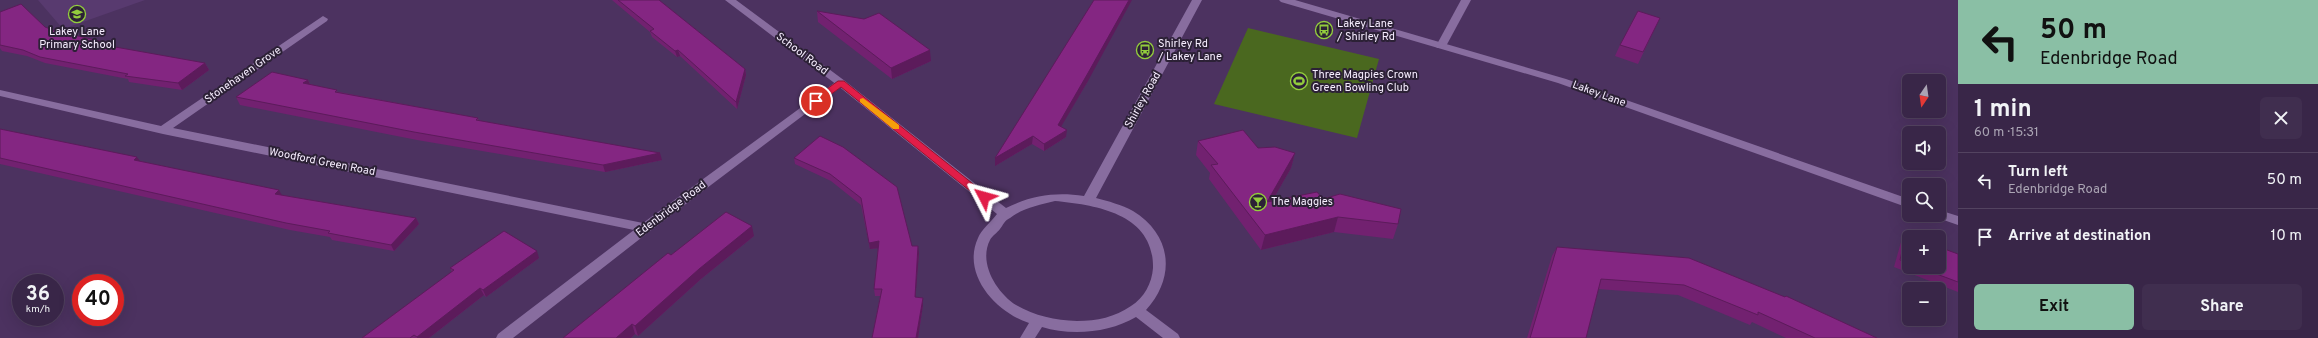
<!DOCTYPE html>
<meta charset="utf-8">
<style>
body{margin:0;font-family:Overpass,sans-serif;background:#402e4f;color:#f1f3f6;height:100vh;display:flex;flex-direction:column;font-size:15px;white-space:nowrap}
*{box-sizing:border-box;margin:0}
p{font-size:13px;color:#aba5b4}
.icon{flex:none;width:22px;height:22px;fill:none;stroke:currentColor;stroke-width:2;stroke-linecap:round;stroke-linejoin:round}
.map{position:relative;flex:1;overflow:hidden}
.sheet{display:flex;flex-direction:column;background:#392648;width:360px}
.sheet>*{flex:none}
.banner{background:#8abfa5;color:#111;overflow:hidden}
.needle{width:26px;rotate:193deg}
.controls{position:absolute;left:1902px;top:74px;display:grid;gap:8px}
.controls a{display:grid;place-items:center;width:44px;height:44px;border-radius:6px;background:#392648;box-shadow:0 4px 16px #0002,0 0 0 1px #534360;font-size:20px}
.speed{position:absolute;left:12px;top:274px;display:flex;gap:8px;font-size:20px;font-weight:700;text-align:center}
.speed>*{display:grid;place-content:center;width:52px;height:52px;border-radius:50%;background:#392648;box-shadow:0 4px 16px #0002,0 0 0 1px #534360;line-height:1}
.speed small{font-size:10px;font-weight:400}
.speed .limit{border:6px solid #d22;background:#fff;color:#111}
.pin{position:absolute;display:grid;place-items:center;width:34px;height:34px;color:#fff;margin:-17px;border:2px solid #fff;border-radius:50%;box-shadow:0 1px 4px #0007}
.me{position:absolute;width:44px;margin:-22px;rotate:309deg;stroke-linejoin:round;filter:drop-shadow(0 0 3px #0008)}
.turn{display:flex;align-items:center;gap:14px;height:84px;padding:0 16px;font-size:18px}
.turn .icon{width:52px;height:52px;stroke-width:2.5}
.turn b{display:block;font-size:28px;line-height:34px}
.round{display:grid;place-items:center;flex:none;width:42px;height:42px;border-radius:6px;background:#402e4f}
.headline{display:flex;align-items:center;justify-content:space-between;height:68px;padding:0 16px}
h1{font-size:24px;font-weight:700;line-height:30px}
.action{display:flex;gap:8px;margin-top:auto;padding:8px 16px}
.action a{flex:1;height:46px;border-radius:6px;background:#8abfa5;color:#111;font-size:16px;font-weight:700;line-height:46px;text-align:center}
.action a+a{background:#402e4f;color:#f1f3f6}
ul{padding:0;list-style:none}
li{display:flex;align-items:center;gap:12px;height:56px;padding:0 16px;border-top:1px solid #534360}
li div{flex:1}
li b{display:block;font-size:15px}
li em{font-style:normal}
main{display:flex;flex:1;min-height:0}
.map>svg:first-child{display:block}
.built{fill:#583a6f}
.green{fill:#4a681f}
.lines{fill:none;stroke-linecap:round;stroke-linejoin:round}
.minor{fill:#886d9f;fill-rule:evenodd}
.tertiary{fill:#886d9f;fill-rule:evenodd}
.wall{fill:#722170}
.shaded-wall{fill:#5c1b5b}
.building{fill:#842682;stroke:#5c1b5b}
.route{fill:#e11d48;stroke:#92132f}
.slow{fill:#f59e0b}
.labels{text-anchor:middle;dominant-baseline:central;stroke-width:4;stroke-linejoin:round;paint-order:stroke}
.poi-label{font-size:11px;fill:#f7eeff;stroke:#2c2136;text-anchor:start}
.street-label{font-size:11px;fill:#f7eeff;stroke:#2c2136}
</style>
<main>
<div class="map">
<svg width="1958" height="338" viewBox="0 0 1958 338">
<rect width="100%" height="100%" fill="#4c3260"/>
<!-- built -->
<path class="built" d="M38 0H145L63 29Z"/>
<!-- green -->
<path class="green" d="M1248 28 1379 59 1357 138 1214 104Z"/>
<g class="lines">
<!-- minor -->
<g class="minor">
<path d="M1461 0H1471L1445 48H1437L1436 46Z"/>
<path d="M323 16 328 19 327 21 173 128 643 223 837 81 841 80 846 83 650 231 513 338H496L498 334 634 230 163 134 0 96V90L161 126Z"/>
</g>
<!-- tertiary -->
<g class="tertiary">
<path d="M725 0H736L845 81 1006 208C1032 195 1056 192 1084 196L1192 0H1202L1096 198C1108 201 1122 205 1133 211 1172 235 1176 277 1146 310L1178 334 1180 338H1163L1136 317C1109 333 1071 336 1042 327L1035 338H1020L1029 323C997 313 961 275 978 238 981 230 991 222 997 214L837 85ZM1055 201C1097 205 1154 214 1153 268 1152 283 1144 298 1131 306 1115 317 1097 321 1077 321 1055 320 1035 316 1016 305 997 293 978 263 990 240 992 236 997 233 1000 229 1003 225 1005 220 1010 218 1023 208 1039 205 1055 201Z"/>
<path d="M1279 0H1295L1566 79 1909 199V208L1558 83 1281 2Z"/>
<path d="M1939 210 1958 216V225L1935 217 1933 215H1939Z"/>
</g>
</g>
<!-- wall -->
<g class="wall">
<path d="M612 0H659L745 69 746 75 737 109 680 56 677 57 652 37 650 32Z"/>
<path d="M817 11 931 61 892 79 818 22Z"/>
<path d="M0 12 45 27 71 37 109 46 205 63 209 70 182 90 129 82 128 79 45 63 27 56 2 51 0 48Z"/>
<path d="M1660 18 1638 64 1615 56 1620 45Z"/>
<path d="M308 80 310 84 339 92 478 118 479 121 662 160 605 172 417 140 240 105 236 97Z"/>
<path d="M1088 81 1061 126 1066 137 1044 151 1032 144 995 166Z"/>
<path d="M0 129 140 161 282 195 416 218 419 224 394 251 332 240 330 237 290 230 0 164Z"/>
<path d="M820 136 912 246 919 253 915 297 923 305 918 338H872L880 296H875L874 289 878 248 870 249 861 205 831 181 795 164 794 158Z"/>
<path d="M1198 141 1258 148 1295 153 1291 168 1272 201 1323 199 1398 224 1393 239 1334 232 1261 250 1209 179 1210 173 1196 155Z"/>
<path d="M1906 235 1909 237V267H1939L1958 254V292L1894 267 1901 242Z"/>
<path d="M754 236 701 279 638 336 635 334 631 338H563L671 255Z"/>
<path d="M1557 247 1785 297 1786 296 1877 338H1786L1752 322 1750 325 1678 295 1598 289 1586 338H1527L1552 256Z"/>
<path d="M539 258 486 297 484 295 429 338H362L452 272 450 268Z"/>
</g>
<!-- shaded-wall -->
<g class="shaded-wall">
<path d="M1129 0H1132L1088 81 1058 132V125Z"/>
<path d="M678 50 680 56 677 57 675 51Z"/>
<path d="M930 50 931 61 892 79 891 68Z"/>
<path d="M205 63 209 70 182 90 178 83Z"/>
<path d="M745 69 746 75 737 109 736 102Z"/>
<path d="M308 80 311 87 303 83Z"/>
<path d="M1067 130 1066 137 1044 151V144Z"/>
<path d="M1033 136 1032 144 995 166V158Z"/>
<path d="M660 153 662 160 605 172 603 165Z"/>
<path d="M1295 153 1291 168 1263 217 1267 202Z"/>
<path d="M137 157 142 164 134 160Z"/>
<path d="M279 190 283 197 275 194Z"/>
<path d="M1338 217 1334 232 1261 250 1265 235Z"/>
<path d="M416 218 419 224 394 251 391 245Z"/>
<path d="M752 226 754 236 701 279 638 336 635 326 699 269Z"/>
<path d="M879 241 880 248 870 249 869 243Z"/>
<path d="M918 246 919 253 915 304V297Z"/>
<path d="M537 251 539 258 486 297 483 290Z"/>
<path d="M480 288 484 295 429 338H417V337Z"/>
<path d="M923 298V305L918 338H916Z"/>
<path d="M632 324 635 334 631 338H616Z"/>
</g>
<!-- building -->
<g class="building">
<path d="M618 0H659L745 69 736 102 678 50 675 51 650 31 654 29Z"/>
<path d="M1094 0H1129L1088 73 1058 125 1067 130 1044 144 1033 136 995 158Z"/>
<path d="M21 4 45 27 71 37 74 35 108 43 104 45 205 63 178 83 125 76 128 74 40 57 23 50 0 45V12Z"/>
<path d="M817 11 864 19 879 13 930 50 891 68Z"/>
<path d="M1638 11 1660 18 1643 52 1620 45Z"/>
<path d="M272 72 308 80 303 83 337 90 335 92 478 118 476 120 660 153 603 165 414 132 236 97Z"/>
<path d="M0 129 137 157 134 160 279 190 275 194 416 218 391 245 328 233 330 231 286 223 0 158Z"/>
<path d="M1243 130 1258 148 1275 147 1295 153 1267 202 1317 192 1323 199 1340 194 1401 209 1398 224 1338 217 1265 235 1211 165 1218 164 1198 141Z"/>
<path d="M820 136 843 147 897 187 912 246H918L915 297 923 298 916 338H872L882 289H874L879 241 869 243 861 198 830 174 794 158Z"/>
<path d="M726 212 752 226 699 269 635 326 632 324 616 338H563L668 253 671 255Z"/>
<path d="M504 231 537 251 483 290 480 288 417 337 414 335 410 338H362L454 270 450 268Z"/>
<path d="M1906 235 1911 237H1909V263L1900 260Z"/>
<path d="M1557 247 1689 258 1785 297 1786 296 1877 338H1815L1758 312V315L1684 285 1601 279 1586 338H1530Z"/>
<path d="M1939 247 1958 254V282L1918 267H1939Z"/>
</g>
<!-- route -->
<path class="route" d="M838 81H844L987 195V199H980L841 87 819 103H813V99Z"/>
<!-- slow -->
<path class="slow" d="M863 98 899 125V129H893L860 102V99Z"/>
<!-- icons -->
<defs>
<g id="school-ring" transform="scale(0.9)"><circle r="9.5" fill="#2c2136" stroke="#93cd3d" stroke-width="1.5"/><path d="M0-5L7-2L0 1L-7-2ZM-4 1L0 2.5L4 1V4Q0 6-4 4Z" fill="#93cd3d"/></g>
<g id="bus-ring" transform="scale(0.9)"><circle r="9.5" fill="#2c2136" stroke="#93cd3d" stroke-width="1.5"/><path d="M-5-6H5V4H4V6H2V4H-2V6H-4V4H-5ZM-3.5-4V0h7V-4ZM-3.5 1.2v1.5H-2V1.2ZM2 1.2v1.5H3.5V1.2Z" fill="#93cd3d"/></g>
<g id="stadium-ring" transform="scale(0.9)"><circle r="9.5" fill="#2c2136" stroke="#93cd3d" stroke-width="1.5"/><path d="M0-5a6.5 5 0 1 0 0 10a6.5 5 0 1 0 0-10ZM-3.5-1.8h7v3.6h-7Z" fill="#93cd3d"/></g>
<g id="bar-ring" transform="scale(0.9)"><circle r="9.5" fill="#2c2136" stroke="#93cd3d" stroke-width="1.5"/><path d="M-6-5H6L.8 .8V4.5H3.5V6h-7V4.5H-.8V.8Z" fill="#93cd3d"/></g>
</defs>
<g fill-rule="evenodd">
<use href="#school-ring" x="77" y="14"/>
<use href="#bus-ring" x="1324" y="30"/>
<use href="#bus-ring" x="1145" y="50"/>
<use href="#stadium-ring" x="1299" y="81"/>
<use href="#bar-ring" x="1258" y="202"/>
</g>
<g class="labels">
<!-- poi labels -->
<g class="poi-label">
<text x="1337" y="24">Lakey Lane<tspan x="1337" dy="13">/ Shirley Rd</tspan></text>
<text x="77" y="32" text-anchor="middle">Lakey Lane<tspan x="77" dy="13">Primary School</tspan></text>
<text x="1158" y="44">Shirley Rd<tspan x="1158" dy="13">/ Lakey Lane</tspan></text>
<text x="1312" y="75">Three Magpies Crown<tspan x="1312" dy="13">Green Bowling Club</tspan></text>
<text x="1271" y="202">The Maggies</text>
</g>
<!-- street labels -->
<g class="street-label">
<text transform="translate(802 54) rotate(37)">School Road</text>
<text transform="translate(243 75) rotate(-35)">Stonehaven Grove</text>
<text transform="translate(1599 94) rotate(20)">Lakey Lane</text>
<text transform="translate(1143 100) rotate(-61)">Shirley Road</text>
<text transform="translate(322 162) rotate(11)">Woodford Green Road</text>
<text transform="translate(671 209) rotate(-37)">Edenbridge Road</text>
</g>
</g>
</svg>
<div class="controls">
<a><svg class="needle" viewBox="-14 -14 28 28"><path d="M0-13l5 13h-10z" fill="#e53935"/><path d="M0 13l5-13h-10z" fill="#aba5b4"/></svg></a>
<a><svg class="icon" aria-label="sound" viewBox="0 0 24 24"><path d="M4 9h4l5-4v14l-5-4H4zM17 9q2 3 0 6"/></svg></a>
<a><svg class="icon" aria-label="search" viewBox="0 0 24 24"><circle cx="10" cy="10" r="6"/><path d="M15 15l6 6"/></svg></a>
<a>+</a>
<a>−</a>
</div>
<div class="speed"><div>36<small>km/h</small></div><div class="limit">40</div></div>
<div class="pin" style="left:816px;top:101px;background:#d93025"><svg class="icon" aria-label="arrive" viewBox="0 0 24 24"><path d="M6 21V4h12l-3 4 3 4H6"/></svg></div>
<svg class="me" style="left:984px;top:197px" viewBox="-20 -20 40 40"><path d="M0-17L14 15 0 8-14 15z" fill="#e11d48" stroke="#fff" stroke-width="4"/></svg>
</div>
<section class="sheet">
<div class="banner">
<div class="turn"><svg class="icon" aria-label="left" viewBox="0 0 24 24"><path d="M17 20v-9H6M10 6l-5 5 5 5"/></svg><div><b>50 m</b>Edenbridge Road</div></div>
</div>
<div class="headline"><div><h1>1 min</h1><p>60 m · 15:31</p></div><a class="round"><svg class="icon" aria-label="close" viewBox="0 0 24 24"><path d="M6 6l12 12M18 6L6 18"/></svg></a></div>
<ul>
<li><svg class="icon" aria-label="left" viewBox="0 0 24 24"><path d="M17 20v-9H6M10 6l-5 5 5 5"/></svg><div><b>Turn left</b><p>Edenbridge Road</p></div><em>50 m</em></li>
<li><svg class="icon" aria-label="arrive" viewBox="0 0 24 24"><path d="M6 21V4h12l-3 4 3 4H6"/></svg><div><b>Arrive at destination</b></div><em>10 m</em></li>
</ul>
<div class="action"><a>Exit</a><a>Share</a></div>
</section>
</main>
